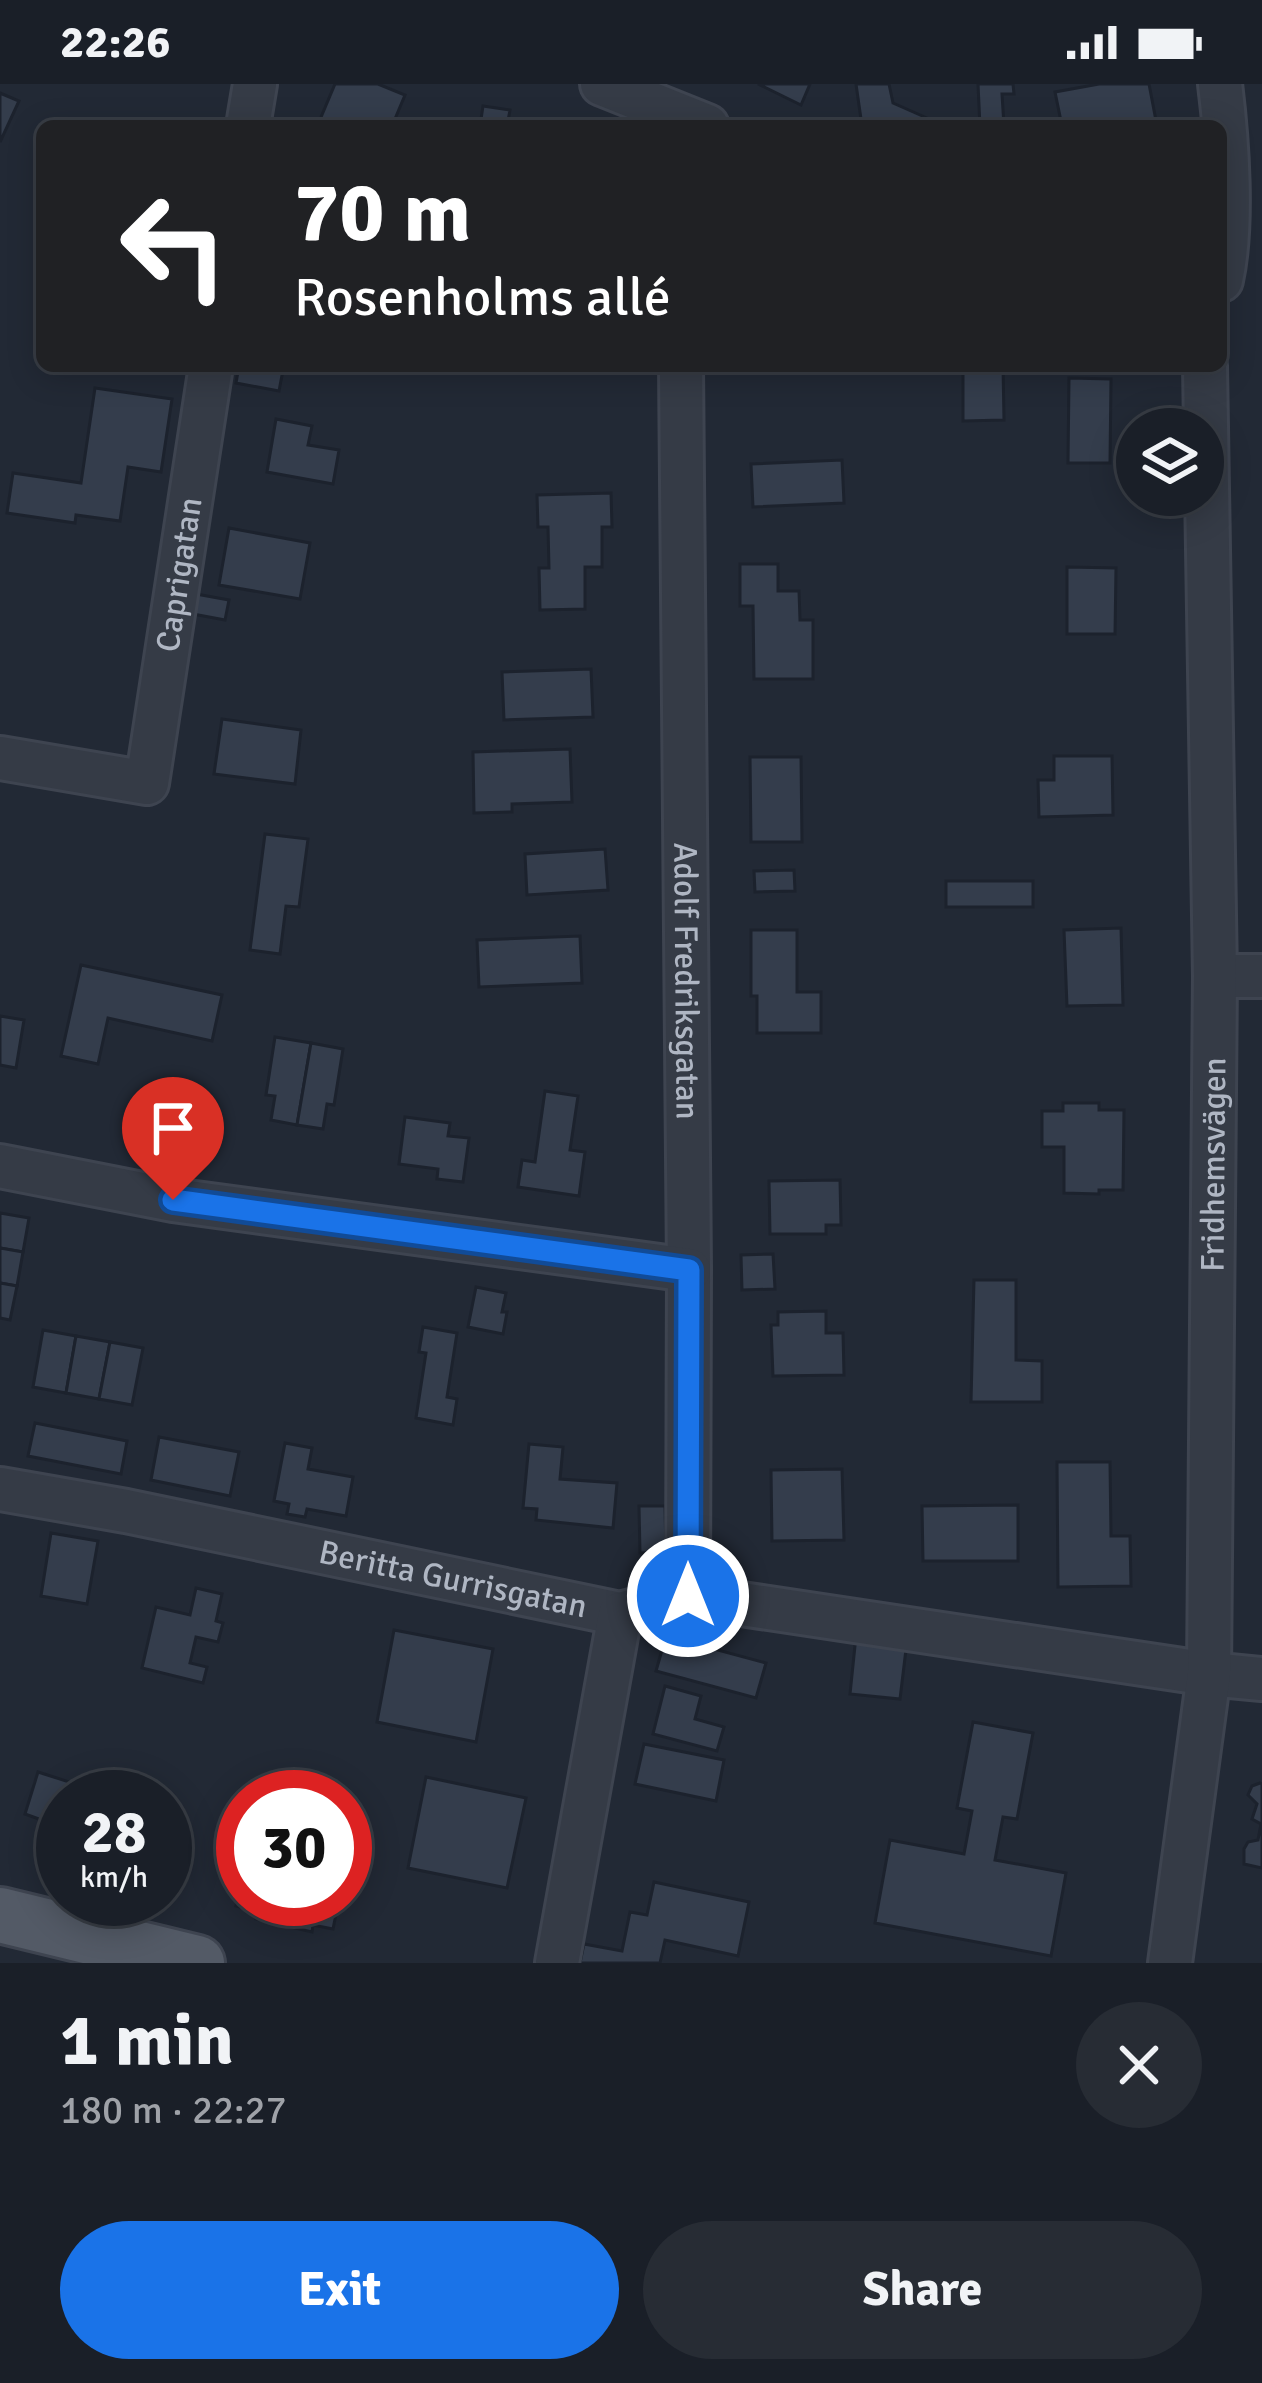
<!DOCTYPE html>
<meta charset="utf-8">
<style>
body{margin:0;font-family:Signika,sans-serif;background:#272c34;color:#f1f3f6;height:100vh;display:flex;flex-direction:column;font-size:45px;white-space:nowrap}
*{box-sizing:border-box;margin:0}
p{font-size:39px;color:#9fa2a8}
.icon{flex:none;width:66px;height:66px;fill:none;stroke:currentColor;stroke-width:2;stroke-linecap:round;stroke-linejoin:round}
.map{position:relative;height:1879px;overflow:hidden}
.side{display:flex;flex-direction:column;background:#1a1f28;flex:1}
.side>*{flex:none}
.banner{position:absolute;left:36px;top:36px;width:1191px;height:252px;border-radius:18px;box-shadow:0 6px 30px #0003,0 0 0 3px #383d45;background:#202124;color:#fff;overflow:hidden}
.tools{position:absolute;left:1116px;top:324px;display:grid;gap:24px}
.tools a{display:grid;place-items:center;width:108px;height:108px;border-radius:50%;background:#1a1f28;box-shadow:0 6px 30px #0003,0 0 0 3px #383d45;font-size:60px}
.speed{position:absolute;left:36px;top:1686px;display:flex;gap:24px;font-size:60px;font-weight:700;text-align:center}
.speed>*{display:grid;place-content:center;width:156px;height:156px;border-radius:50%;background:#1a1f28;box-shadow:0 6px 30px #0003,0 0 0 3px #383d45;line-height:1}
.speed small{font-size:30px;font-weight:400}
.speed .limit{border:18px solid #d22;background:#fff;color:#111}
.pin{position:absolute;display:grid;place-items:center;width:102px;height:102px;color:#fff;margin:-123px -51px;border-radius:50% 50% 50% 0;rotate:-45deg;box-shadow:0 0 12px #0007}
.pin .icon{rotate:45deg}
.me{position:absolute;width:132px;margin:-66px;rotate:0deg;stroke-linejoin:round;filter:drop-shadow(0 0 9px #0008)}
.turn{display:flex;align-items:center;gap:42px;height:252px;padding:0 60px;font-size:54px}
.turn .icon{width:156px;height:156px;stroke-width:2.5}
.turn b{display:block;font-size:84px;line-height:102px}
.round{display:grid;place-items:center;flex:none;width:126px;height:126px;border-radius:63px;background:#272c34}
.headline{display:flex;align-items:center;justify-content:space-between;height:204px;padding:0 60px}
h1{font-size:72px;font-weight:800;line-height:90px}
.primary-button{display:flex;gap:24px;margin-top:auto;padding:24px 60px}
.primary-button a{flex:1;height:138px;border-radius:72px;background:#1a73e8;color:#fff;font-size:48px;font-weight:800;line-height:138px;text-align:center}
.primary-button a+a{background:#272c34;color:#f1f3f6}
.status{display:flex;justify-content:space-between;align-items:center;height:84px;padding:0 60px;background:#1a1f28;direction:ltr}
.status svg{height:33px;fill:currentColor}
.map>svg:first-child{display:block}
.building{fill:#343d4c;stroke:#1c222d;stroke-width:3}
.lines{fill:none;stroke-linecap:round;stroke-linejoin:round}
.minor-casing{stroke:#3e4450;stroke-width:48}
.major-casing{stroke:#3e4450;stroke-width:60}
.minor{stroke:#353b46;stroke-width:42}
.major{stroke:#535a66;stroke-width:54}
.route-casing{stroke:#114b97;stroke-width:30}
.route{stroke:#1a73e8;stroke-width:21}
.labels{text-anchor:middle;dominant-baseline:central;stroke-width:12;stroke-linejoin:round;paint-order:stroke}
.street-label{font-size:33px;fill:#afb6c3;stroke:#1b202b}
</style>
<div class="status"><b>22:26</b><svg viewBox="0 0 49 12"><path d="M0 12V9h3v3zM5 12V6h3v6zM10 12V3h3v9zM15 12V0h3v12zM26 1h20v11H26zM47 4h2v5h-2z"/></svg></div>
<div class="map">
<svg width="1262" height="1879" viewBox="0 0 1262 1879">
<rect width="100%" height="100%" fill="#222935"/>
<!-- building -->
<g class="building">
<path d="M335 0H378L405 11 392 42H328L319 38Z"/>
<path d="M758 0H810L801 21Z"/>
<path d="M856 0H889L893 19 945 42H862Z"/>
<path d="M978 0H1013L1014 10H1002L1004 42H980Z"/>
<path d="M1099 0H1149L1157 42H1062L1055 8Z"/>
<path d="M0 9 19 17 0 58Z"/>
<path d="M483 22 510 26 507 42H480Z"/>
<path d="M239 282H270L283 286 279 307 236 299Z"/>
<path d="M963 282H1003L1004 336 963 337Z"/>
<path d="M1069 294 1111 295 1110 379H1068Z"/>
<path d="M95 304 172 315 161 388 128 383 120 437 76 431 75 439 7 429 13 389 81 399Z"/>
<path d="M276 335 312 342 308 361 339 366 333 400 267 388Z"/>
<path d="M842 376 844 419 753 423 751 380Z"/>
<path d="M611 409 612 443H602V483H585V525L540 526 539 484H549L548 443H538L537 411Z"/>
<path d="M229 444 310 459 300 515 219 501Z"/>
<path d="M740 480H778V507H799L800 536H813V595H754L753 522H740Z"/>
<path d="M1067 483 1116 484 1115 550H1067Z"/>
<path d="M196 510 229 516 225 536 193 530Z"/>
<path d="M591 585 593 633 504 636 502 588Z"/>
<path d="M222 635 301 646 295 700 214 690Z"/>
<path d="M570 665 572 718 512 720V728L474 729 473 668Z"/>
<path d="M1054 672H1112L1113 731 1039 733 1038 696H1054Z"/>
<path d="M750 673H801L802 758H751Z"/>
<path d="M265 750 308 755 299 823 286 822 280 870 250 866Z"/>
<path d="M605 765 608 806 527 811 525 770Z"/>
<path d="M794 786 795 807 755 808 754 787Z"/>
<rect x="946" y="797" width="87" height="26"/>
<path d="M1121 844 1123 921 1067 922 1064 846Z"/>
<path d="M751 846H797V908H821V949H757V912H751Z"/>
<path d="M580 852 582 899 479 903 477 856Z"/>
<path d="M81 881 222 911 212 957 108 934 98 980 61 972Z"/>
<path d="M0 932 24 936 16 984 0 981Z"/>
<path d="M275 953 311 959 297 1041 271 1036 275 1012 266 1011Z"/>
<path d="M311 959 343 965 334 1021 327 1020 323 1045 297 1041Z"/>
<path d="M545 1007 578 1012 570 1066 585 1068 579 1112 518 1103 522 1076 535 1078Z"/>
<path d="M1063 1019H1099V1026H1124L1123 1106H1099V1110L1064 1109V1063H1042V1027H1063Z"/>
<path d="M405 1033 450 1039 448 1052 469 1054 463 1098 437 1095 438 1085 399 1080Z"/>
<path d="M840 1096 841 1141H826V1150H770L769 1097Z"/>
<path d="M0 1129 29 1134 23 1168 0 1164Z"/>
<path d="M0 1164 23 1168 17 1202 0 1199Z"/>
<path d="M773 1170 775 1205 742 1206 741 1171Z"/>
<path d="M974 1196H1016V1276L1042 1277V1318H971Z"/>
<path d="M0 1199 17 1202 10 1236 0 1234Z"/>
<path d="M476 1203 506 1209 502 1228H507L503 1250 468 1243Z"/>
<path d="M826 1227V1249H843L844 1291 773 1292 771 1241H778V1228Z"/>
<path d="M423 1243 457 1249 447 1313 457 1315 453 1341 416 1334 426 1269 419 1268Z"/>
<path d="M43 1246 76 1252 66 1309 33 1303Z"/>
<path d="M76 1252 110 1258 99 1315 66 1309Z"/>
<path d="M110 1258 143 1264 132 1321 99 1315Z"/>
<path d="M35 1339 127 1357 121 1390 28 1372Z"/>
<path d="M159 1353 239 1368 230 1412 151 1396Z"/>
<path d="M285 1359 312 1364 308 1385 353 1393 346 1432 307 1425 305 1433 287 1430 289 1420 274 1417Z"/>
<path d="M529 1360 563 1363 560 1395 617 1399 613 1444 536 1436 537 1425 523 1424Z"/>
<path d="M1057 1378H1110L1111 1452H1130L1131 1502 1058 1503Z"/>
<path d="M842 1385 844 1456 772 1457 771 1386Z"/>
<path d="M1018 1421V1477H923L922 1422Z"/>
<path d="M639 1422H665L666 1468 640 1469Z"/>
<path d="M51 1449 98 1457 87 1520 41 1512Z"/>
<path d="M196 1504 222 1510 216 1537 223 1539 218 1558 196 1553 190 1579 207 1583 203 1599 142 1584 156 1523 190 1531Z"/>
<path d="M394 1546 493 1565 476 1658 377 1638Z"/>
<path d="M666 1552 766 1579 756 1614 656 1587Z"/>
<path d="M856 1552 907 1557 900 1615 850 1610Z"/>
<path d="M665 1602 701 1612 695 1635 724 1643 717 1667 653 1650Z"/>
<path d="M973 1638 1033 1649 1017 1735 1003 1733 995 1776 1066 1789 1051 1872 875 1839 890 1756 964 1770 972 1727 957 1724Z"/>
<path d="M644 1660 724 1676 716 1717 635 1700Z"/>
<path d="M38 1688 116 1713H63V1733L53 1730 50 1739 25 1730Z"/>
<path d="M426 1693 526 1714 507 1804 408 1784Z"/>
<path d="M1260 1699 1262 1700V1784L1244 1780V1765L1248 1758 1258 1756 1261 1740 1252 1735 1257 1720 1248 1711 1252 1702Z"/>
<path d="M345 1747 355 1749 351 1770 360 1772 353 1801 345 1800Z"/>
<path d="M243 1792V1815H339L333 1845 313 1841 312 1848 256 1835 258 1828 236 1822Z"/>
<path d="M654 1798 749 1818 738 1872 665 1856 660 1879H580L584 1860 622 1867 630 1828 647 1831Z"/>
</g>
<g class="lines">
<!-- minor casing -->
<g class="minor-casing">
<g id="minor">
<path d="M602 0 707 42"/>
<path d="M1220 0C1227 56 1233 142 1221 196"/>
<path d="M248 42 255 0"/>
<path id="s1" d="M681 282 689 1186 688 1512"/>
<path id="s2" d="M0 674 147 699 211 282"/>
<path d="M1215 892H1262"/>
<path d="M0 1082 173 1116 689 1186"/>
<path id="s3" d="M0 1405 126 1427 620 1530 688 1512 1209 1590 1262 1595"/>
<path d="M557 1879 620 1530"/>
<path id="s4" d="M1170 1879 1209 1590 1215 892 1205 282"/>
</g>
</g>
<!-- major casing -->
<g class="major-casing">
<path id="major" d="M0 1831 197 1879"/>
</g>
<!-- minor -->
<use href="#minor" class="minor"/>
<!-- major -->
<use href="#major" class="major"/>
</g>
<g class="lines">
<!-- route casing -->
<g class="route-casing">
<path id="route" d="M173 1116 689 1186 688 1512"/>
</g>
<!-- route -->
<use href="#route" class="route"/>
</g>
<g class="labels">
<!-- street labels -->
<g class="street-label">
<text stroke="none"><textPath href="#s2" startOffset="360">Caprigatan</textPath></text>
<text stroke="none"><textPath href="#s1" startOffset="615">Adolf Fredriksgatan</textPath></text>
<text stroke="none"><textPath href="#s4" startOffset="801">Fridhemsvägen</textPath></text>
<text stroke="none"><textPath href="#s3" startOffset="462">Beritta Gurrisgatan</textPath></text>
</g>
</g>
</svg>
<div class="tools">
<a><svg class="icon" aria-label="layers" viewBox="0 0 24 24"><path d="M12 4l9 5-9 5-9-5zM3 14l9 5 9-5"/></svg></a>
</div>
<div class="speed"><div>28<small>km/h</small></div><div class="limit">30</div></div>
<div class="pin" style="left:173px;top:1116px;background:#d93025"><svg class="icon" aria-label="arrive" viewBox="0 0 24 24"><path d="M6 21V4h12l-3 4 3 4H6"/></svg></div>
<svg class="me" style="left:688px;top:1512px" viewBox="-20 -20 40 40"><circle r="17" fill="#1a73e8" stroke="#fff" stroke-width="3"/><path d="M0-11L8 9 0 5-8 9z" fill="#fff"/></svg>
<div class="banner">
<div class="turn"><svg class="icon" aria-label="left" viewBox="0 0 24 24"><path d="M17 20v-9H6M10 6l-5 5 5 5"/></svg><div><b>70 m</b>Rosenholms allé</div></div>
</div>
</div>
<section class="side">
<div class="headline"><div><h1>1 min</h1><p>180 m · 22:27</p></div><a class="round"><svg class="icon" aria-label="close" viewBox="0 0 24 24"><path d="M6 6l12 12M18 6L6 18"/></svg></a></div>
<div class="primary-button"><a>Exit</a><a>Share</a></div>
</section>
